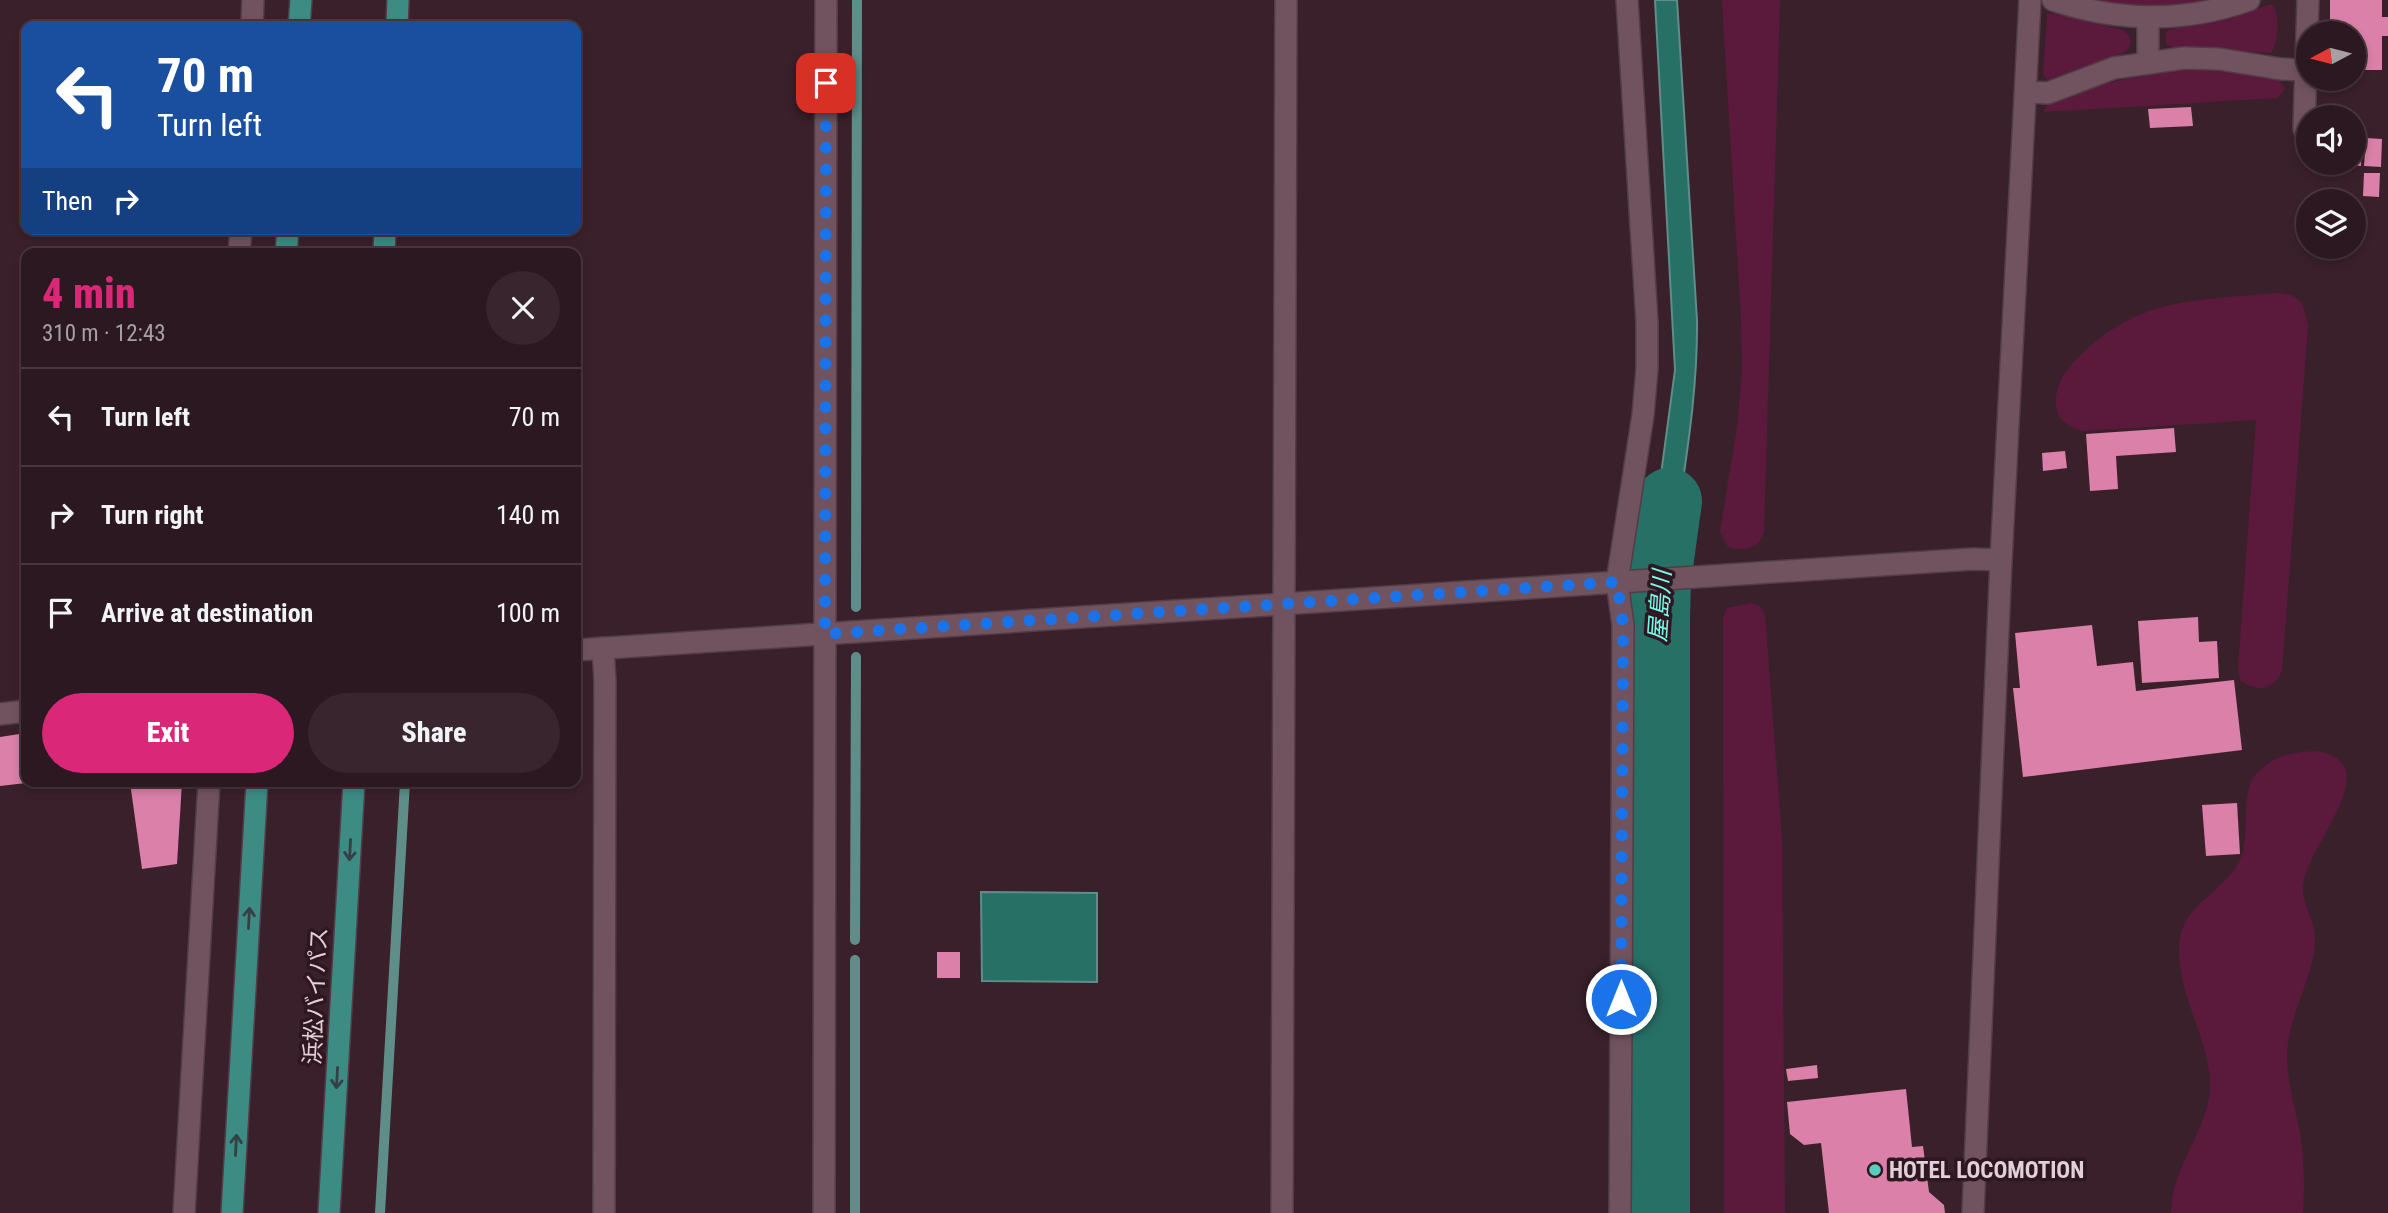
<!DOCTYPE html>
<meta charset="utf-8">
<style>
body{margin:0;font-family:"Roboto Condensed","Noto Sans JP",sans-serif;background:#38252d;color:#f1f3f6;height:100vh;display:flex;flex-direction:column;font-size:26px;white-space:nowrap}
*{box-sizing:border-box;margin:0}
p{font-size:23px;color:#a6a0a5}
.icon{flex:none;width:38px;height:38px;fill:none;stroke:currentColor;stroke-width:2;stroke-linecap:round;stroke-linejoin:round}
.map{position:relative;flex:1;overflow:hidden}
.sheet{position:absolute;left:21px;top:248px;width:560px;height:539px;display:flex;flex-direction:column;background:#2c1820;border-radius:14px;box-shadow:0 4px 10px #0003,0 0 0 2px #48373e}
.sheet>*{flex:none}
.hud{position:absolute;left:21px;top:21px;width:560px;height:214px;border-radius:14px;box-shadow:0 4px 10px #0003,0 0 0 2px #48373e;background:#1a4fa0;color:#fff;overflow:hidden}
.needle{width:46px;rotate:263deg}
.controls{position:absolute;left:2296px;top:21px;display:grid;gap:14px}
.controls a{display:grid;place-items:center;width:70px;height:70px;border-radius:50%;background:#2c1820;box-shadow:0 4px 10px #0003,0 0 0 2px #48373e;font-size:35px}
.pin{position:absolute;display:grid;place-items:center;width:60px;height:60px;color:#fff;margin:-30px;border-radius:14px;box-shadow:0 4px 10px #0006}
.me{position:absolute;width:77px;margin:-38px;rotate:0deg;stroke-linejoin:round;filter:drop-shadow(0 0 5px #0008)}
.turn{display:flex;align-items:center;gap:24px;height:147px;padding:0 21px;font-size:32px}
.turn .icon{width:91px;height:91px;stroke-width:2.5}
.turn b{display:block;font-size:49px;line-height:60px}
.then{display:flex;align-items:center;height:66px;padding:0 21px;background:#0003;gap:14px;font-size:26px}
.round{display:grid;place-items:center;flex:none;width:74px;height:74px;border-radius:37px;background:#38252d}
.head{display:flex;align-items:center;justify-content:space-between;height:119px;padding:0 21px}
h1{font-size:42px;font-weight:800;line-height:52px;color:#db2777}
.cta{display:flex;gap:14px;margin-top:auto;padding:14px 21px}
.cta a{flex:1;height:80px;border-radius:42px;background:#db2777;color:#fff;font-size:28px;font-weight:800;line-height:80px;text-align:center}
.cta a+a{background:#38252d;color:#f1f3f6}
ul{padding:0;list-style:none}
li{display:flex;align-items:center;gap:21px;height:98px;padding:0 21px;border-top:2px solid #48373e}
li div{flex:1}
li b{display:block;font-size:26px}
li em{font-style:normal}
.map>svg:first-child{display:block}
.green{fill:#5b1a3c}
.water{fill:#277066;stroke:#5f8d88;stroke-width:2}
.lines{fill:none;stroke-linecap:round;stroke-linejoin:round}
.stream{stroke:#5f8d88;stroke-width:10}
.river{stroke:#277066;stroke-width:66}
.building{fill:#da80a9}
.service-casing{stroke:#523d47;stroke-width:24}
.minor-casing{stroke:#523d47;stroke-width:24}
.tertiary-casing{stroke:#523d47;stroke-width:24}
.trunk-casing{stroke:#523d47;stroke-width:24}
.service{stroke:#715360;stroke-width:21}
.minor{stroke:#715360;stroke-width:21}
.tertiary{stroke:#715360;stroke-width:21}
.trunk{stroke:#3c8c84;stroke-width:21}
.oneway{stroke:#344044}
.route{stroke:#1a73e8;stroke-width:12;stroke-dasharray:0 21.6}
.poi-dot{fill:#59cebe;stroke:#2f1722;stroke-width:2.5}
.labels{text-anchor:middle;dominant-baseline:central;stroke-width:7;stroke-linejoin:round;paint-order:stroke}
.street-label{font-size:23px;fill:#e2d0d7;stroke:#2f1722}
.poi-label{font-size:23px;font-weight:bold;fill:#e2d0d7;stroke:#2f1722;text-anchor:start}
.water-label{font-size:24px;font-style:italic;fill:#76fce9;stroke:#2f1722}
</style>
<div class="map">
<svg width="2388" height="1213" viewBox="0 0 2388 1213">
<rect width="100%" height="100%" fill="#3a202b"/>
<!-- green -->
<g class="green">
<path d="M1722 0H1780V3L1764 531C1760 549 1744 552 1728 547L1720 532 1737 427 1742 373 1741 319Z"/>
<path d="M2092 0H2209C2171 9 2130 9 2092 0Z"/>
<path d="M2268 5H2272C2280 14 2279 43 2271 53L2172 47 2166 44V32L2171 29 2232 18Z"/>
<path d="M2055 13 2122 30 2128 34 2131 42 2128 49 2122 54 2047 80 2043 74 2047 18V14Z"/>
<path d="M2184 69 2218 70 2279 80 2285 89 2277 98 2044 112 2046 106C2091 86 2134 74 2184 69Z"/>
<path d="M2274 293C2301 294 2303 301 2308 326L2282 671C2272 691 2258 693 2240 680L2238 668 2256 420 2084 431C2067 427 2054 418 2056 398 2058 377 2072 363 2087 349 2146 296 2200 301 2274 293Z"/>
<path d="M1751 603 1760 606 1765 614 1782 840 1785 1213H1724L1723 619 1727 608Z"/>
<path d="M2314 751C2388 759 2315 837 2304 879 2298 898 2314 917 2315 936 2317 970 2288 1015 2287 1055 2287 1080 2294 1103 2299 1128 2304 1156 2305 1184 2303 1213H2171C2172 1204 2172 1195 2175 1187 2183 1154 2210 1121 2210 1086 2210 1040 2179 998 2179 951 2179 903 2219 898 2239 862 2252 837 2239 794 2256 774 2272 756 2291 753 2314 751Z"/>
</g>
<!-- water -->
<g class="water">
<path d="M1655 0H1677L1697 320C1698 409 1679 494 1669 581L1647 579 1675 370Z"/>
<path d="M981 892 1097 893V982L982 981Z"/>
</g>
<g class="lines">
<!-- stream -->
<g class="stream">
<path d="M856 607 857 0"/>
<path d="M855 940 856 657"/>
<path d="M380 1213 405 782"/>
<path d="M855 1213V960"/>
</g>
<!-- river -->
<path class="river" d="M1657 1213V619L1658 580 1669 501"/>
</g>
<!-- building -->
<g class="building">
<path d="M2330 0H2382V17H2388V36H2382V70H2354V33H2330Z"/>
<path d="M2191 107 2193 126 2150 128 2148 109Z"/>
<path d="M2354 137 2362 138 2361 166 2344 165V163H2354Z"/>
<path d="M2366 138 2382 139 2381 167 2364 166Z"/>
<path d="M2364 173H2380L2379 197 2363 196Z"/>
<path d="M2174 428 2176 452 2116 456 2118 489 2090 491 2086 434Z"/>
<path d="M2065 451 2067 468 2043 471 2042 453Z"/>
<path d="M2198 617 2199 642 2217 641 2219 678 2142 683 2138 621Z"/>
<path d="M2092 625 2097 666 2133 662 2136 691 2234 680 2242 750 2023 777 2013 688H2020L2015 633Z"/>
<path d="M26 733V783L0 786V737Z"/>
<path d="M130 782H182L177 864 142 869Z"/>
<path d="M2237 803 2240 854 2206 856 2202 805Z"/>
<rect x="937" y="952" width="23" height="26"/>
<path d="M1817 1065 1818 1078 1788 1081 1786 1069Z"/>
<path d="M1906 1089 1912 1147 1923 1146 1929 1192 1944 1205 1945 1213H1829L1821 1143 1804 1145 1790 1134 1787 1102Z"/>
</g>
<g class="lines">
<!-- service casing -->
<g class="service-casing">
<g id="service">
<path d="M2053 0C2119 22 2184 23 2249 0"/>
<path d="M2148 18V61"/>
<path d="M2026 92 2048 93 2114 68 2184 58 2219 59 2281 69 2306 70"/>
</g>
</g>
<!-- minor casing -->
<g class="minor-casing">
<g id="minor">
<path d="M252 26 253 0"/>
<path d="M2304 129 2308 0"/>
<path d="M239 254 241 229"/>
<path d="M603 648 605 681 604 1213"/>
<path d="M576 650 1973 559 2001 560"/>
<path d="M184 1213 209 782"/>
<path d="M1282 1213 1286 0"/>
<path d="M1620 1213 1623 625 1617 582 1643 415 1647 369V322L1627 0"/>
<path d="M1973 1213 2001 560 2030 0"/>
</g>
</g>
<!-- tertiary casing -->
<g class="tertiary-casing">
<g id="tertiary">
<path d="M0 714 26 711"/>
<path d="M824 1213 826 0"/>
</g>
</g>
<!-- trunk casing -->
<g class="trunk-casing">
<g id="trunk">
<path d="M299 26 301 0"/>
<path d="M397 26 398 0"/>
<path d="M286 254 288 229"/>
<path d="M384 254 385 229"/>
<path d="M232 1213 257 782"/>
<path d="M329 1213 354 782"/>
</g>
</g>
<!-- service -->
<use href="#service" class="service"/>
<!-- minor -->
<use href="#minor" class="minor"/>
<!-- tertiary -->
<use href="#tertiary" class="tertiary"/>
<!-- trunk -->
<use href="#trunk" class="trunk"/>
</g>
<!-- one-way arrows -->
<defs><path id="oneway-shaft" d="M-6 0H5M1.5-3L5.5 0L1.5 3" fill="none" stroke-width="1.6" stroke-linecap="round" stroke-linejoin="round" transform="scale(1.75)"/></defs>
<g class="oneway">
<use href="#oneway-shaft" transform="translate(350 850) rotate(93)"/>
<use href="#oneway-shaft" transform="translate(249 918) rotate(-87)"/>
<use href="#oneway-shaft" transform="translate(337 1078) rotate(93)"/>
<use href="#oneway-shaft" transform="translate(236 1145) rotate(-87)"/>
</g>
<g class="lines">
<!-- route -->
<path class="route" d="M826 83 825 634 1617 582 1623 625 1621 999"/>
</g>
<!-- markers -->
<circle class="poi-dot" cx="1875" cy="1170" r="7"/>
<g class="labels">
<!-- street labels -->
<g class="street-label">
<text transform="translate(316 996) rotate(-87)">浜松バイパス</text>
</g>
<!-- poi labels -->
<g class="poi-label">
<text x="1889" y="1170">HOTEL LOCOMOTION</text>
</g>
<!-- water labels -->
<g class="water-label">
<text transform="translate(1660 606) rotate(-86)">屋島川</text>
</g>
</g>
</svg>
<div class="controls">
<a><svg class="needle" viewBox="-14 -14 28 28"><path d="M0-13l5 13h-10z" fill="#e53935"/><path d="M0 13l5-13h-10z" fill="#a6a0a5"/></svg></a>
<a><svg class="icon" aria-label="sound" viewBox="0 0 24 24"><path d="M4 9h4l5-4v14l-5-4H4zM17 9q2 3 0 6"/></svg></a>
<a><svg class="icon" aria-label="layers" viewBox="0 0 24 24"><path d="M12 4l9 5-9 5-9-5zM3 14l9 5 9-5"/></svg></a>
</div>
<div class="pin" style="left:826px;top:83px;background:#d93025"><svg class="icon" aria-label="arrive" viewBox="0 0 24 24"><path d="M6 21V4h12l-3 4 3 4H6"/></svg></div>
<svg class="me" style="left:1621px;top:999px" viewBox="-20 -20 40 40"><circle r="17" fill="#1a73e8" stroke="#fff" stroke-width="3"/><path d="M0-11L8 9 0 5-8 9z" fill="#fff"/></svg>
<div class="hud">
<div class="turn"><svg class="icon" aria-label="left" viewBox="0 0 24 24"><path d="M17 20v-9H6M10 6l-5 5 5 5"/></svg><div><b>70 m</b>Turn left</div></div>
<div class="then">Then<svg class="icon" aria-label="right" viewBox="0 0 24 24"><path d="M7 20v-9h11M14 6l5 5-5 5"/></svg></div>
</div>
<section class="sheet">
<div class="head"><div><h1>4 min</h1><p>310 m · 12:43</p></div><a class="round"><svg class="icon" aria-label="close" viewBox="0 0 24 24"><path d="M6 6l12 12M18 6L6 18"/></svg></a></div>
<ul>
<li><svg class="icon" aria-label="left" viewBox="0 0 24 24"><path d="M17 20v-9H6M10 6l-5 5 5 5"/></svg><div><b>Turn left</b></div><em>70 m</em></li>
<li><svg class="icon" aria-label="right" viewBox="0 0 24 24"><path d="M7 20v-9h11M14 6l5 5-5 5"/></svg><div><b>Turn right</b></div><em>140 m</em></li>
<li><svg class="icon" aria-label="arrive" viewBox="0 0 24 24"><path d="M6 21V4h12l-3 4 3 4H6"/></svg><div><b>Arrive at destination</b></div><em>100 m</em></li>
</ul>
<div class="cta"><a>Exit</a><a>Share</a></div>
</section>
</div>
